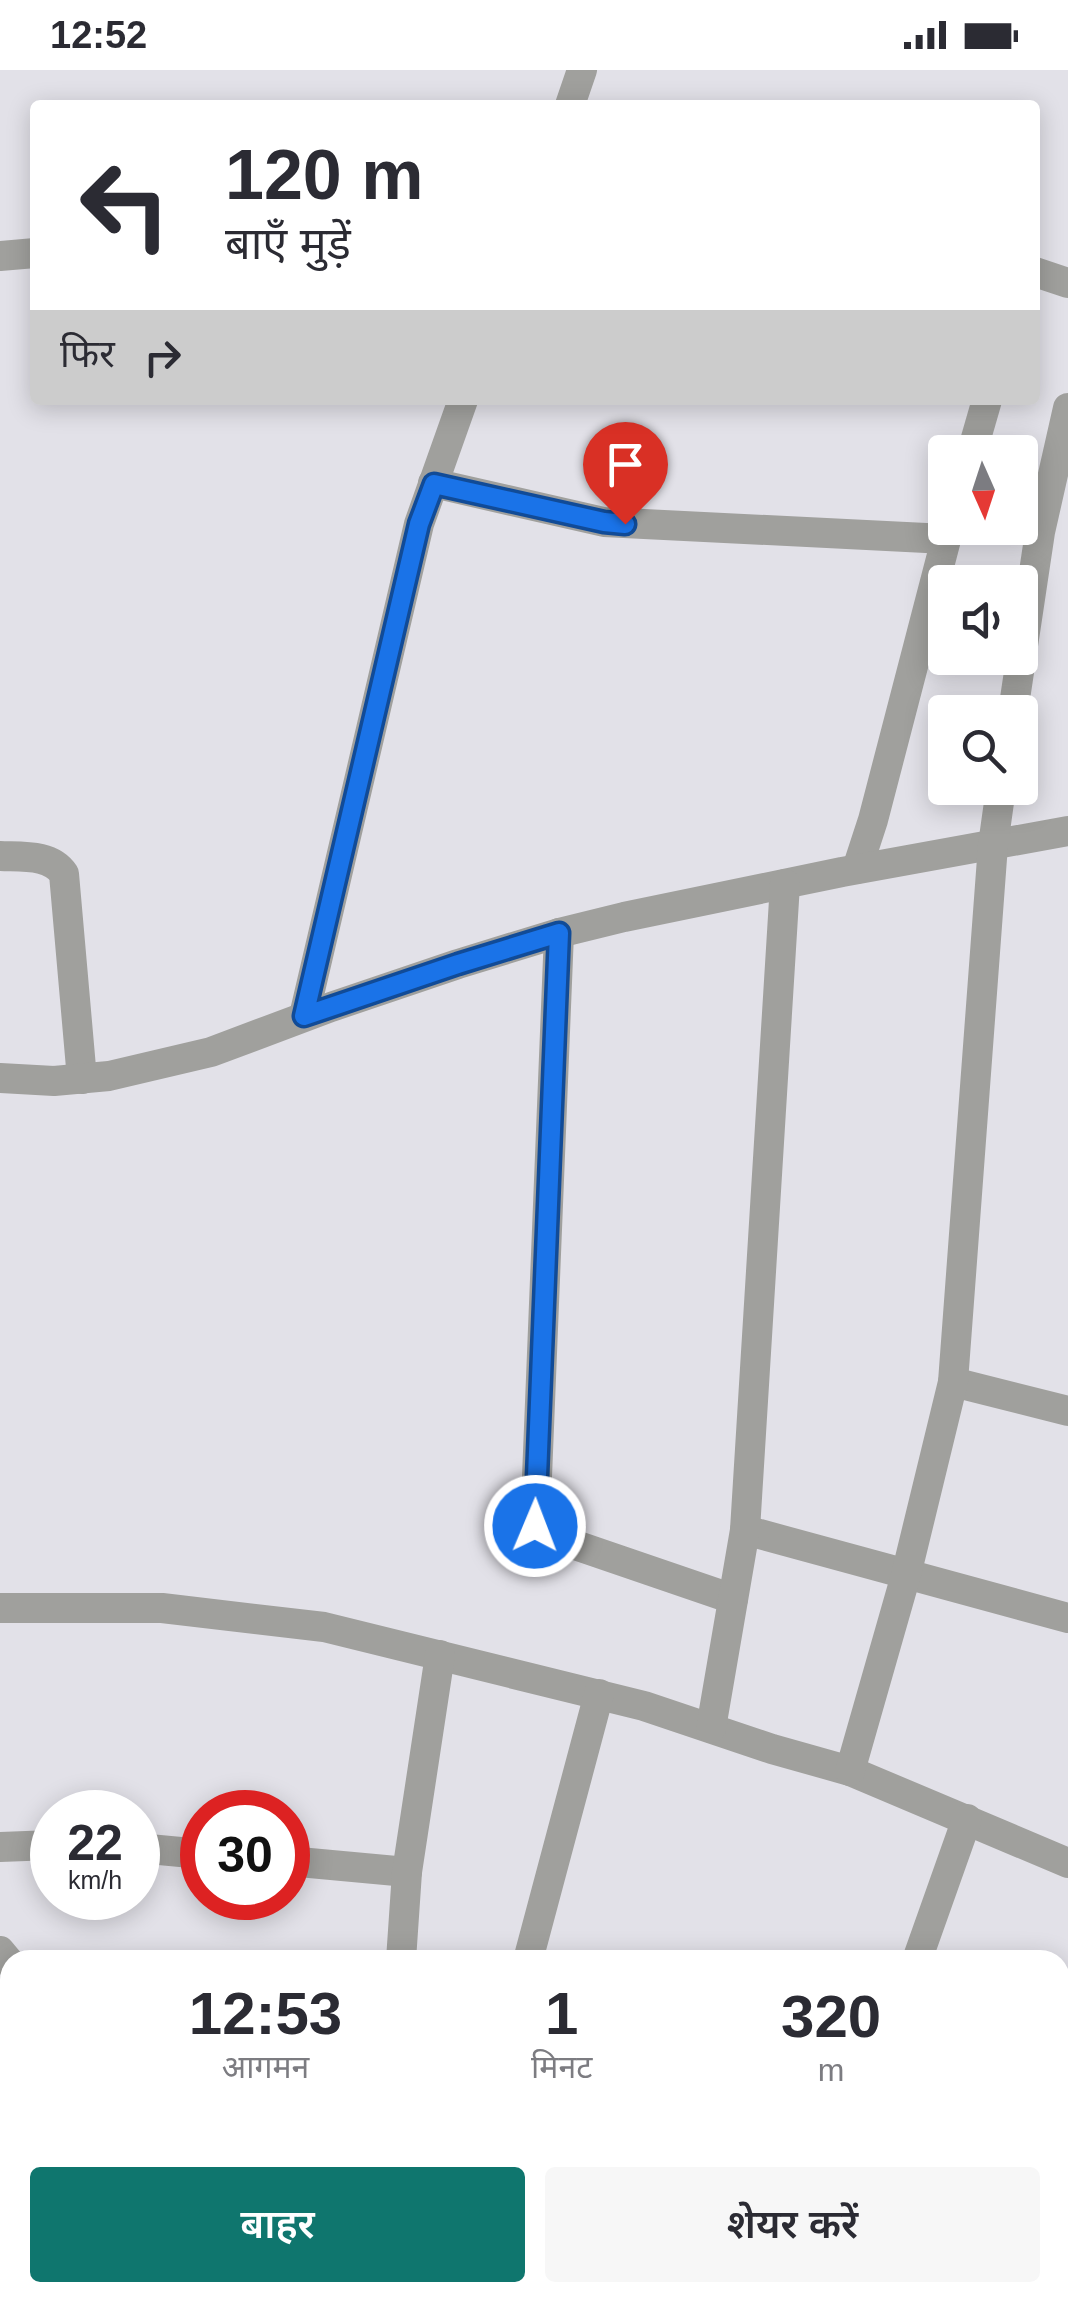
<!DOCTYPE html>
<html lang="hi">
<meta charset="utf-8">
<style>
body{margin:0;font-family:Helvetica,"Noto Sans Devanagari",sans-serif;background:#f7f7f7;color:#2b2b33;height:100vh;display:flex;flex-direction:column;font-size:38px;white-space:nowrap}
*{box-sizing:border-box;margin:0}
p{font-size:32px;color:#7c7c81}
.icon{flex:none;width:55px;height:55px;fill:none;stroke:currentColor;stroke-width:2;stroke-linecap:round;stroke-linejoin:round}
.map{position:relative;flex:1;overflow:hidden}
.panel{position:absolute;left:0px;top:1880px;width:1070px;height:352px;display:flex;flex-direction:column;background:#fff;border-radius:30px 30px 0 0;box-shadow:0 5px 25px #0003}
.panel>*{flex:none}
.banner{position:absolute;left:30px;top:30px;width:1010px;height:305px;border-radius:10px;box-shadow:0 5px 25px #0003;background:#fff;color:#2b2b33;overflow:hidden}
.needle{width:65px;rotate:177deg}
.buttons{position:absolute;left:928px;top:365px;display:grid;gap:20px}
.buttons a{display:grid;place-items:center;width:110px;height:110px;border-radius:10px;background:#fff;box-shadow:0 5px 25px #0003;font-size:50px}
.speed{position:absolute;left:30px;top:1720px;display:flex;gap:20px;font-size:50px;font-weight:700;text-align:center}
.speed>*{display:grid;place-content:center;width:130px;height:130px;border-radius:50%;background:#fff;box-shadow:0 5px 25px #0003;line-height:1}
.speed small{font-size:25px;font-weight:400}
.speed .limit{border:15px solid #d22;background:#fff;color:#111}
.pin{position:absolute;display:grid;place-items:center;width:85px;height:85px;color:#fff;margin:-102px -42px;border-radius:50% 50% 50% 0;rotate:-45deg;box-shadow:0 0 10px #0007}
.pin .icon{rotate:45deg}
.me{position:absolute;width:110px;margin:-55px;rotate:1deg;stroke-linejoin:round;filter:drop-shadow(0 0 8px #0008)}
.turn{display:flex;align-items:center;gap:35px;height:210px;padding:0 30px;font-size:45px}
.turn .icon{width:130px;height:130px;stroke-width:2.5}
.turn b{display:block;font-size:70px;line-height:85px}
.then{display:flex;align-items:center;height:95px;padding:0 30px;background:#0003;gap:20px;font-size:38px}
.eta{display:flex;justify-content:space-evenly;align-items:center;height:170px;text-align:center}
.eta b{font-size:60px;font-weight:600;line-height:70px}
.action{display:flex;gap:20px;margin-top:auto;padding:20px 30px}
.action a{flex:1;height:115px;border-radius:10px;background:#0f766e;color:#fff;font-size:40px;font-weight:600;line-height:115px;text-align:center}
.action a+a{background:#f7f7f7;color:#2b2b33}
.status{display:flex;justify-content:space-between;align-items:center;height:70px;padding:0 50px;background:#fff;direction:ltr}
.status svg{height:28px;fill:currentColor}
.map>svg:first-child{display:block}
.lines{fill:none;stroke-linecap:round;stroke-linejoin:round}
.street{stroke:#a0a09d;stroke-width:30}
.route-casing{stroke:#114b97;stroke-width:25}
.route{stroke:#1a73e8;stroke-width:18}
</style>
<div class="status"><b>12:52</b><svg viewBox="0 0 49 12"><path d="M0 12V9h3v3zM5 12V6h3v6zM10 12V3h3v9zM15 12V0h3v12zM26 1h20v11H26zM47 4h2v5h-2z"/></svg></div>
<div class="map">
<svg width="1068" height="2232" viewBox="0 0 1068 2232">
<rect width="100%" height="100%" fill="#e2e1e8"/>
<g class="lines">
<!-- street -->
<g class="street">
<path d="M570 35 582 0"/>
<path d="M0 186 35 183"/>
<path d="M1035 202 1068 213"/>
<path d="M972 382 987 330"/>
<path d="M433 413 604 452 946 469"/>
<path d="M1013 642 1040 462 1068 338"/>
<path d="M0 786C22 787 51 784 64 804L82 1009"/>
<path d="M857 799 873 750 949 458"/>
<path d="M559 863 535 1456 546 1465 733 1529"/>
<path d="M304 946 419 454 463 330"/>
<path d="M0 1008 54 1011 109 1006 211 982 331 937 458 894 559 863 624 847 842 802 1068 761"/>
<path d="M953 1312 1068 1341"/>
<path d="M745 1460 1068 1548"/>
<path d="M0 1538H162L324 1557 644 1636 772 1679 850 1701 1068 1793"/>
<path d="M711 1658 745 1460 785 814"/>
<path d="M850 1701 906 1505 953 1312 993 775 1001 718"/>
<path d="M0 1777 52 1775"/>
<path d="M138 1778 202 1784"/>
<path d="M288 1791 407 1802"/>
<path d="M0 1881 10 1893"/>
<path d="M401 1890 407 1802 440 1585"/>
<path d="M528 1890 599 1624"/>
<path d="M917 1890 967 1749"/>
<path d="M0 2154H10"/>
<path d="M281 2222 289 2232"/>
<path d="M663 2222 761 2232"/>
</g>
</g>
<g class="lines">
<!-- route casing -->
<g class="route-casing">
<path id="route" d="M535 1456 559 863 458 894 304 946 419 454 434 414 604 452 625 454"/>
</g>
<!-- route -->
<use href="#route" class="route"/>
</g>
</svg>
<div class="buttons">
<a><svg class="needle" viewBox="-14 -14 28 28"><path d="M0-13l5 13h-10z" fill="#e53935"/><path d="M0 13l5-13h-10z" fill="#7c7c81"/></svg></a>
<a><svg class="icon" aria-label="sound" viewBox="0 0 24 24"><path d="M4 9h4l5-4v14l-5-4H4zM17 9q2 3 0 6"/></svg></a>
<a><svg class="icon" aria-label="search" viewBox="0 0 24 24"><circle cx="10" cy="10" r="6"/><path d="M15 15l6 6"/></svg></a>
</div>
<div class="speed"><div>22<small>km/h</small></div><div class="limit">30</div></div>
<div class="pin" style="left:625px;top:454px;background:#d93025"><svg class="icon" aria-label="arrive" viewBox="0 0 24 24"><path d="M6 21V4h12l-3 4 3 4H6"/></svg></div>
<svg class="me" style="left:535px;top:1456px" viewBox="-20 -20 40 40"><circle r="17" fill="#1a73e8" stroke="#fff" stroke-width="3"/><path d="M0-11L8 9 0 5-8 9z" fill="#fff"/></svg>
<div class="banner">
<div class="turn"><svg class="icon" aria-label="left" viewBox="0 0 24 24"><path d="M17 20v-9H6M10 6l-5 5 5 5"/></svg><div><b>120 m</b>बाएँ मुड़ें</div></div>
<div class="then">फिर<svg class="icon" aria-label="right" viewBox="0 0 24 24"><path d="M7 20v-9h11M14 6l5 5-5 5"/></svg></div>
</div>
<section class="panel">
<div class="eta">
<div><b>12:53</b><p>आगमन</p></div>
<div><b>1</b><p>मिनट</p></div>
<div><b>320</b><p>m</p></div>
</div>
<div class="action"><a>बाहर</a><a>शेयर करें</a></div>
</section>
</div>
